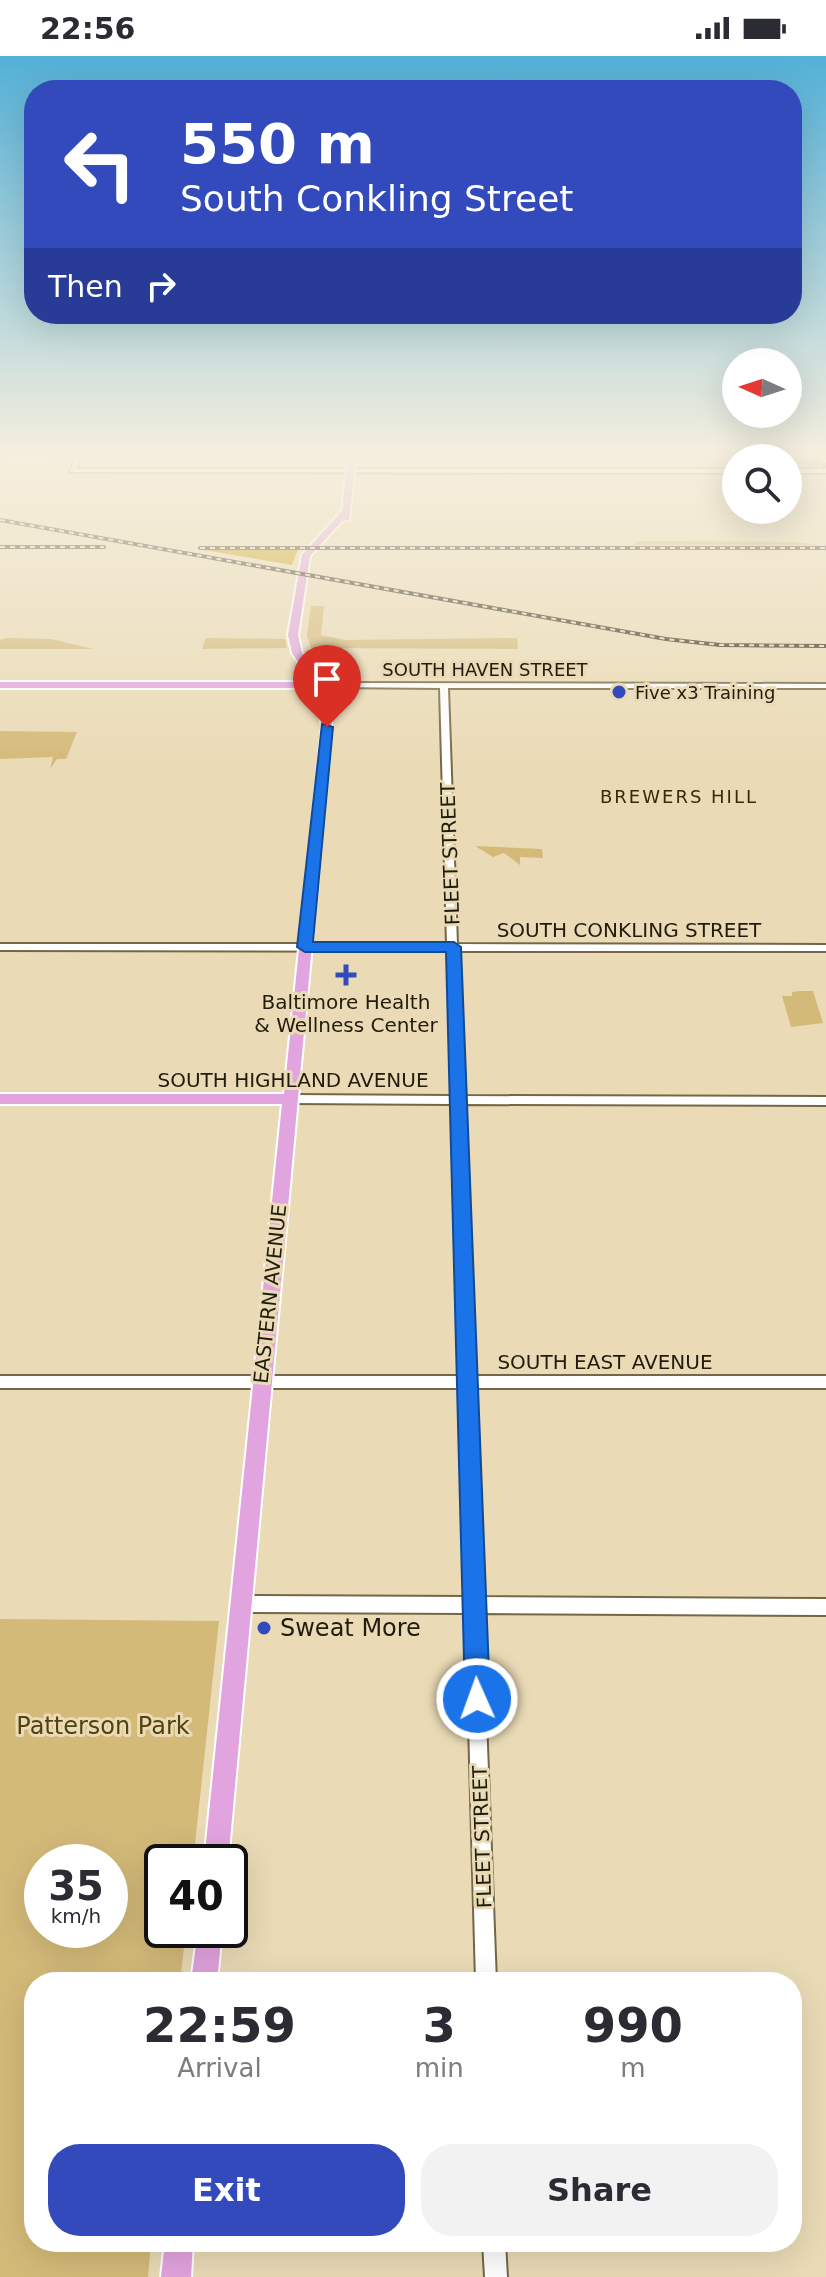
<!DOCTYPE html>
<style>
body{margin:0;font-family:"DejaVu Sans",sans-serif;background:#f2f2f3;color:#2b2b33;height:100vh;display:flex;flex-direction:column;font-size:30px;white-space:nowrap}
*{box-sizing:border-box;margin:0}
p{font-size:26px;color:#7c7c81}
.icon{flex:none;width:44px;height:44px;fill:none;stroke:currentColor;stroke-width:2;stroke-linecap:round;stroke-linejoin:round}
.map{position:relative;flex:1;overflow:hidden}
.side{position:absolute;left:24px;top:1916px;width:778px;height:280px;display:flex;flex-direction:column;background:#fff;border-radius:32px;box-shadow:0 8px 32px #0002}
.side>*{flex:none}
.guide{position:absolute;left:24px;top:24px;width:778px;height:244px;border-radius:32px;box-shadow:0 8px 32px #0002;background:#324abc;color:#fff;overflow:hidden}
.needle{width:52px;rotate:273deg}
.tools{position:absolute;left:722px;top:292px;display:grid;gap:16px}
.tools a{display:grid;place-items:center;width:80px;height:80px;border-radius:50%;background:#fff;box-shadow:0 8px 32px #0002;font-size:40px}
.speed{position:absolute;left:24px;top:1788px;display:flex;gap:16px;font-size:40px;font-weight:700;text-align:center}
.speed>*{display:grid;place-content:center;width:104px;height:104px;border-radius:50%;background:#fff;box-shadow:0 8px 32px #0002;line-height:1}
.speed small{font-size:20px;font-weight:400}
.speed .limit{border:4px solid #111;border-radius:12px;background:#fff;color:#111}
.pin{position:absolute;display:grid;place-items:center;width:68px;height:68px;color:#fff;margin:-82px -34px;border-radius:50% 50% 50% 0;rotate:-45deg;box-shadow:0 0 8px #0007}
.pin .icon{rotate:45deg}
.me{position:absolute;width:88px;margin:-44px;rotate:358deg;stroke-linejoin:round;filter:drop-shadow(0 0 6px #0008)}
.turn{display:flex;align-items:center;gap:28px;height:168px;padding:0 24px;font-size:36px}
.turn .icon{width:104px;height:104px;stroke-width:2.5}
.turn b{display:block;font-size:56px;line-height:68px}
.then{display:flex;align-items:center;height:76px;padding:0 24px;background:#0003;gap:16px;font-size:30px}
.eta{display:flex;justify-content:space-evenly;align-items:center;height:136px;text-align:center}
.eta b{font-size:48px;font-weight:800;line-height:56px}
.action{display:flex;gap:16px;margin-top:auto;padding:16px 24px}
.action a{flex:1;height:92px;border-radius:32px;background:#324abc;color:#fff;font-size:32px;font-weight:800;line-height:92px;text-align:center}
.action a+a{background:#f2f2f3;color:#2b2b33}
.status{display:flex;justify-content:space-between;align-items:center;height:56px;padding:0 40px;background:#fff;direction:ltr}
.status svg{height:22px;fill:currentColor}
.map>svg:first-child{display:block}
.green{fill:#d4ba79;fill-rule:evenodd}
.forest{fill:#c89e15}
.lines{fill:none;stroke-linecap:round;stroke-linejoin:round}
.tertiary-casing{stroke:#746746;stroke-width:4}
.primary-casing{stroke:#fff;stroke-width:4}
.tertiary{fill:#fff;fill-rule:evenodd}
.primary{fill:#e2a4df;fill-rule:evenodd}
.rail-casing{stroke:#393322;stroke-width:4}
.rail{stroke:#eadbb6;stroke-width:2;stroke-dasharray:5;stroke-linecap:butt}
.route{fill:#1a73e8;stroke:#114b97;stroke-width:2}
.poi-dot{fill:#324abc;stroke:#eadbb6;stroke-width:3}
.labels{text-anchor:middle;dominant-baseline:central;stroke-width:6;stroke-linejoin:round;paint-order:stroke}
.far-street-label{font-size:18px;fill:#211c0e;stroke:#eadbb6}
.far-poi-label{font-size:18px;fill:#211c0e;stroke:#eadbb6;text-anchor:start}
.far-neighbourhood-label{font-size:18px;letter-spacing:2px;fill:#362a08;stroke:#eadbb6}
.street-label{font-size:20px;fill:#211c0e;stroke:#eadbb6}
.poi-label{font-size:20px;fill:#211c0e;stroke:#eadbb6}
.near-poi-label{font-size:24px;fill:#211c0e;stroke:#eadbb6;text-anchor:start}
.near-park-label{font-size:24px;fill:#534211;stroke:#eadbb6}
</style>
<div class="status"><b>22:56</b><svg viewBox="0 0 49 12"><path d="M0 12V9h3v3zM5 12V6h3v6zM10 12V3h3v9zM15 12V0h3v12zM26 1h20v11H26zM47 4h2v5h-2z"/></svg></div>
<div class="map">
<svg width="826" height="2221" viewBox="0 0 826 2221">
<rect width="100%" height="100%" fill="#eadbb6"/>
<!-- green -->
<g class="green">
<path d="M639 485 794 486 819 489H633Z"/>
<path d="M311 550H324L321 579 345 584 517 582 518 593 311 592 307 580Z"/>
<path d="M6 582 51 583 93 593H0V584Z"/>
<path d="M206 582 285 583 287 592 202 593Z"/>
<path d="M0 675 77 676 66 703H57L50 713 53 701 0 703Z"/>
<path d="M475 790 542 793 543 802 520 801V809L504 797 493 801Z"/>
<path d="M799 935H813L823 967 791 971 782 940H792V936Z"/>
<path d="M0 1563 219 1565 193 1806H162V1874H186L180 1926H34V2186H151L148 2221H0ZM42 1806H110V1874H42Z"/>
</g>
<!-- forest -->
<path class="forest" d="M198 493H298L292 509Z"/>
<g class="lines">
<!-- tertiary casing -->
<g class="tertiary-casing">
<g id="tertiary">
<path d="M76 400H82L76 413H736V417L70 416Z"/>
<rect x="788" y="413" width="38" height="4"/>
<path d="M325 627 826 628V632H448L457 888 826 889V895H458L463 1040 826 1041V1049L463 1048 473 1320H826V1332H474L481 1541 826 1543V1559L482 1557 496 1926H476L466 1557 242 1556 236 1554 234 1548 236 1542 242 1540 466 1541 460 1332H0V1320H459L452 1048 290 1047 284 1043 290 1039 452 1040 448 895 0 894V888H447L440 632 328 631 324 629Z"/>
<path d="M483 2186H505L507 2221H485Z"/>
</g>
</g>
<!-- primary casing -->
<g class="primary-casing">
<g id="primary">
<path d="M48 400H87L0 407V403Z"/>
<path d="M348 400H356L349 464 342 465 310 500 298 579 302 597 322 626 331 629 325 632 332 671 228 1806H204L282 1048H0V1038H284L322 671 314 632H0V626H312L292 597 288 579 302 499 342 455Z"/>
<path d="M198 1874H222L217 1926H191Z"/>
<path d="M165 2186H193L191 2221H161Z"/>
</g>
</g>
<!-- tertiary -->
<use href="#tertiary" class="tertiary"/>
<!-- primary -->
<use href="#primary" class="primary"/>
<!-- rail casing -->
<g class="rail-casing">
<g id="rail">
<path d="M788 403 826 409"/>
<path d="M0 464 666 583 720 589 826 590"/>
<path d="M0 491H104"/>
<path d="M200 492H826"/>
</g>
</g>
<!-- rail -->
<use href="#rail" class="rail"/>
</g>
<!-- sky -->
<linearGradient id="sky" x2="0" y2="1"><stop stop-color="#53b0d7"/><stop offset="0.56" stop-color="#f6efde"/><stop offset="1" stop-color="#f6efde" stop-opacity="0"/></linearGradient>
<rect width="826" height="711" fill="url(#sky)"/>
<!-- route -->
<path class="route" d="M322 668 333 671 313 886H454L461 891 490 1643 486 1652 477 1656 468 1652 465 1643 446 896H305L297 891Z"/>
<!-- markers -->
<g class="poi-dot">
<circle cx="619" cy="636" r="8"/>
<path d="M342 907h8v8h8v8h-8v8h-8v-8h-8v-8h8z"/>
<circle cx="264" cy="1572" r="8"/>
</g>
<g class="labels">
<!-- far-street labels -->
<g class="far-street-label">
<text x="485" y="613">SOUTH HAVEN STREET</text>
</g>
<!-- far-poi labels -->
<g class="far-poi-label">
<text x="635" y="636">Five x3 Training</text>
</g>
<!-- far-neighbourhood labels -->
<g class="far-neighbourhood-label">
<text x="679" y="740">BREWERS HILL</text>
</g>
<!-- street labels -->
<g class="street-label">
<text transform="translate(450 798) rotate(-92)">FLEET STREET</text>
<text x="629" y="874">SOUTH CONKLING STREET</text>
<text x="293" y="1024">SOUTH HIGHLAND AVENUE</text>
<text transform="translate(270 1238) rotate(-84)">EASTERN AVENUE</text>
<text x="605" y="1306">SOUTH EAST AVENUE</text>
<text transform="translate(482 1781) rotate(-92)">FLEET STREET</text>
</g>
<!-- poi labels -->
<g class="poi-label">
<text x="346" y="946">Baltimore Health<tspan x="346" dy="23">&amp; Wellness Center</tspan></text>
</g>
<!-- near-poi labels -->
<g class="near-poi-label">
<text x="280" y="1572">Sweat More</text>
</g>
<!-- near-park labels -->
<g class="near-park-label">
<text x="103" y="1670">Patterson Park</text>
</g>
</g>
</svg>
<div class="tools">
<a><svg class="needle" viewBox="-14 -14 28 28"><path d="M0-13l5 13h-10z" fill="#e53935"/><path d="M0 13l5-13h-10z" fill="#7c7c81"/></svg></a>
<a><svg class="icon" aria-label="search" viewBox="0 0 24 24"><circle cx="10" cy="10" r="6"/><path d="M15 15l6 6"/></svg></a>
</div>
<div class="speed"><div>35<small>km/h</small></div><div class="limit">40</div></div>
<div class="pin" style="left:327px;top:671px;background:#d93025"><svg class="icon" aria-label="arrive" viewBox="0 0 24 24"><path d="M6 21V4h12l-3 4 3 4H6"/></svg></div>
<svg class="me" style="left:477px;top:1643px" viewBox="-20 -20 40 40"><circle r="17" fill="#1a73e8" stroke="#fff" stroke-width="3"/><path d="M0-11L8 9 0 5-8 9z" fill="#fff"/></svg>
<div class="guide">
<div class="turn"><svg class="icon" aria-label="left" viewBox="0 0 24 24"><path d="M17 20v-9H6M10 6l-5 5 5 5"/></svg><div><b>550 m</b>South Conkling Street</div></div>
<div class="then">Then<svg class="icon" aria-label="right" viewBox="0 0 24 24"><path d="M7 20v-9h11M14 6l5 5-5 5"/></svg></div>
</div>
<section class="side">
<div class="eta">
<div><b>22:59</b><p>Arrival</p></div>
<div><b>3</b><p>min</p></div>
<div><b>990</b><p>m</p></div>
</div>
<div class="action"><a>Exit</a><a>Share</a></div>
</section>
</div>
